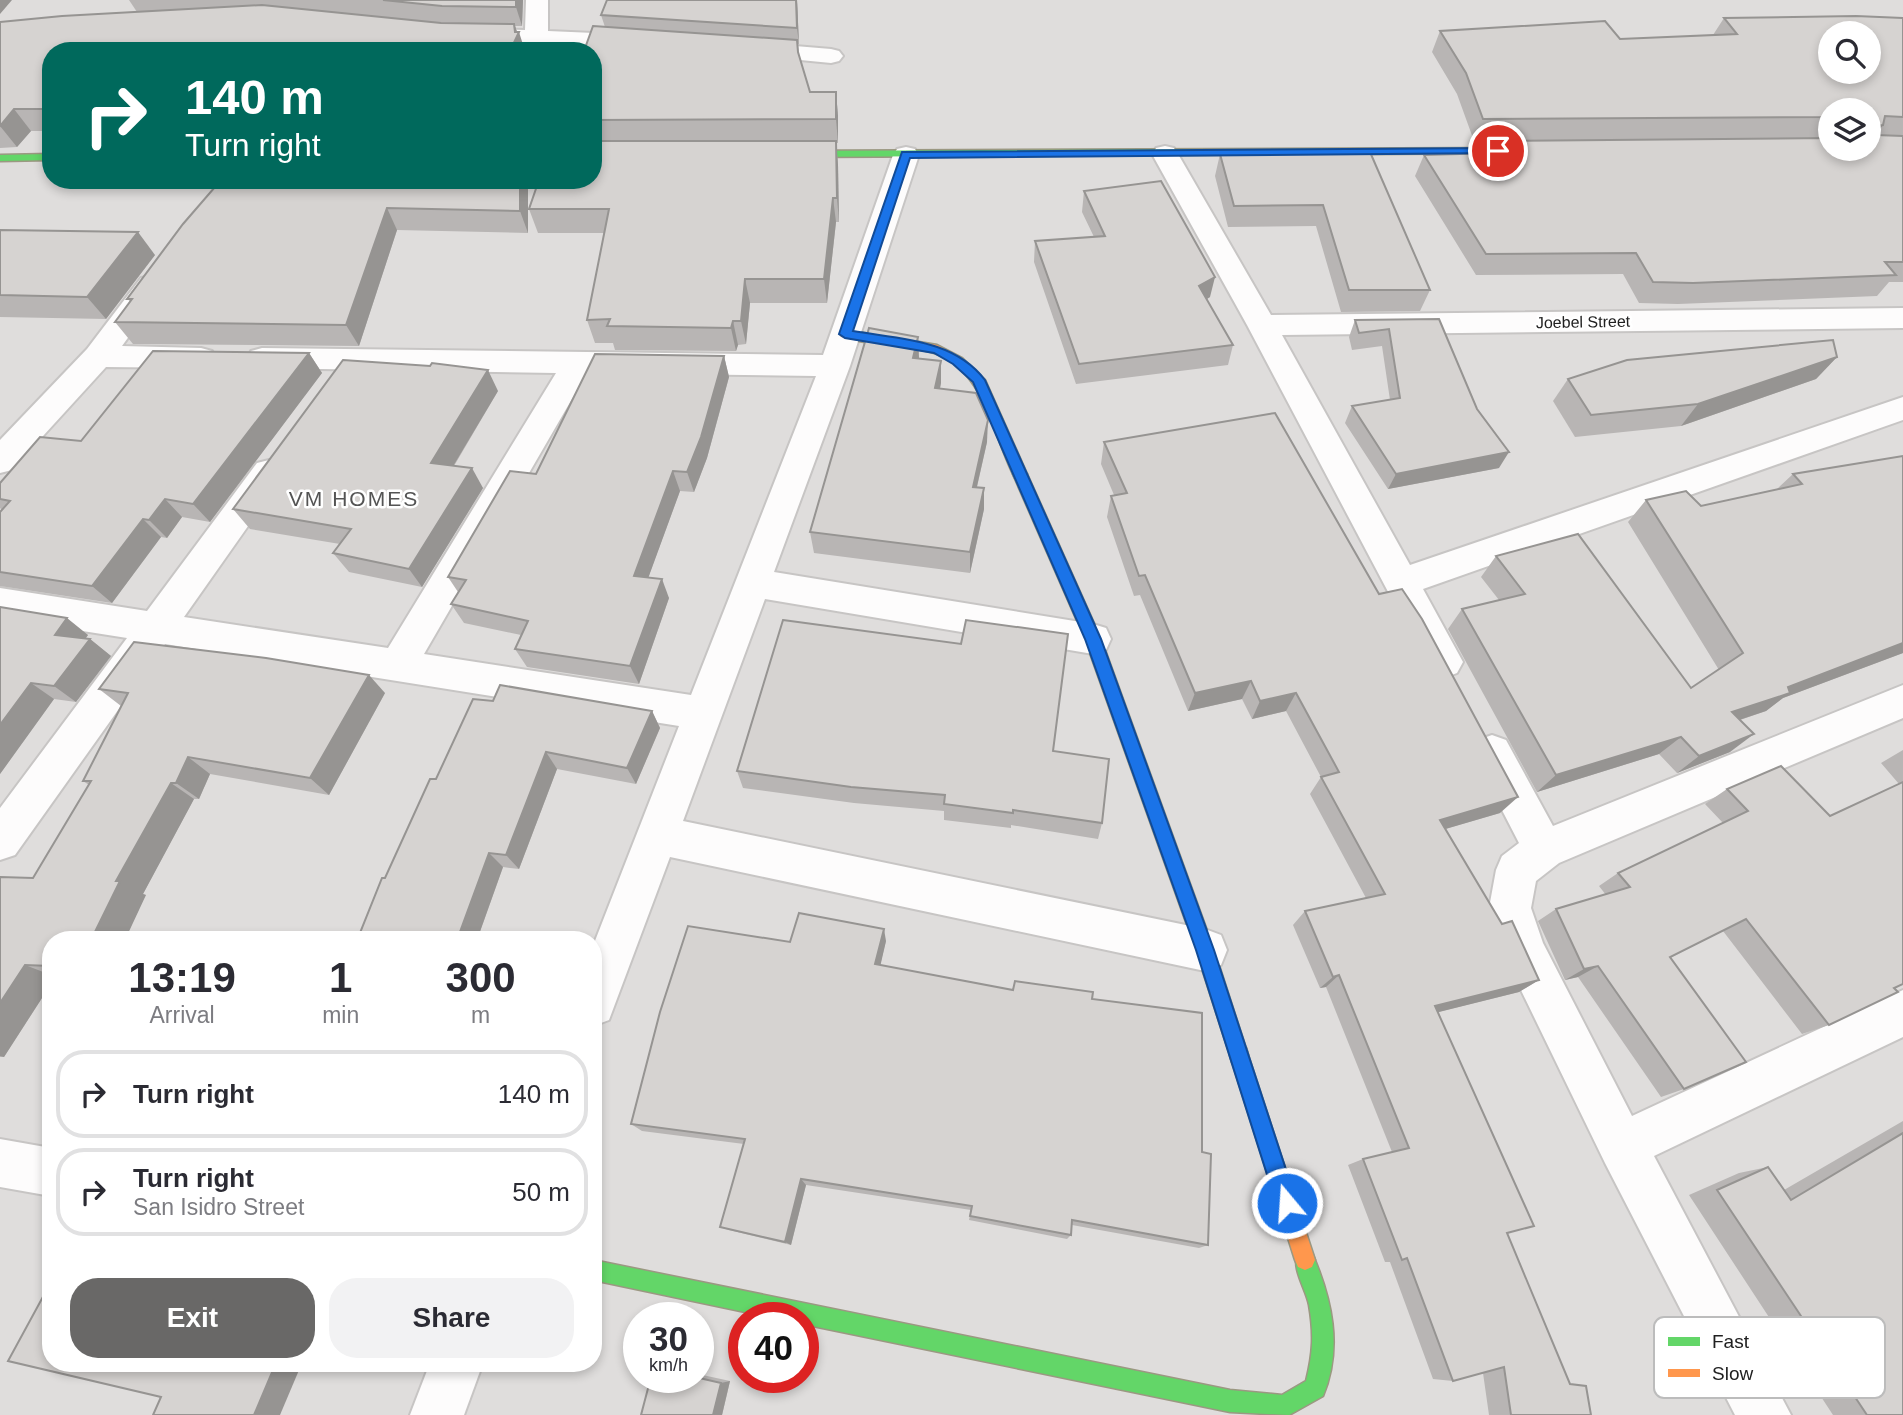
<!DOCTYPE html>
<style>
body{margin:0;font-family:Helvetica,sans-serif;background:#f2f2f3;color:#2b2b33;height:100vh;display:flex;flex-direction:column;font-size:26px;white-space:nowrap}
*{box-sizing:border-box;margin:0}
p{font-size:23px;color:#7c7c81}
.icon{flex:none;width:38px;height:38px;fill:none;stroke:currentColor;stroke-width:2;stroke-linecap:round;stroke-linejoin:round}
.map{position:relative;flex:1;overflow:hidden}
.details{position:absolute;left:42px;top:931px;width:560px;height:441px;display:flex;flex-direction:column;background:#fff;border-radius:28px;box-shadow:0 4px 10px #0003}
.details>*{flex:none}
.guide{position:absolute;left:42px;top:42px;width:560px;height:147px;border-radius:28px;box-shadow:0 4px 10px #0003;background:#00695c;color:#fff;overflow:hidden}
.tools{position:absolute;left:1818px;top:21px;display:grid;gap:14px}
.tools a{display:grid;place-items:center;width:63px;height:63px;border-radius:50%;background:#fff;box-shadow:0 4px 10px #0003;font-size:35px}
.speed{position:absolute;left:623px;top:1302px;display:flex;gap:14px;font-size:35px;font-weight:700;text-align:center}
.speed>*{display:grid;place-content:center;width:91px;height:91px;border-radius:50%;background:#fff;box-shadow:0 4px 10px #0003;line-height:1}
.speed small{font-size:18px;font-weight:400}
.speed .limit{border:10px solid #d22;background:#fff;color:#111}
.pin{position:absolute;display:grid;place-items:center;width:60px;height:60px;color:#fff;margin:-30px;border:4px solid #fff;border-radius:50%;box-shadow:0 2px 7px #0007}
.me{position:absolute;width:77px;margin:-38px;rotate:342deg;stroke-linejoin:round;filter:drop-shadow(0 0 5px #0008)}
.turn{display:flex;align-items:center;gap:24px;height:147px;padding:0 28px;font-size:32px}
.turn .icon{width:91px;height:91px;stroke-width:2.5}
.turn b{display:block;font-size:49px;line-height:60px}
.eta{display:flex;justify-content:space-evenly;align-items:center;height:119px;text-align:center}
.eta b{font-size:42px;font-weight:700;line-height:49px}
.primary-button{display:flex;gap:14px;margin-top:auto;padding:14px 28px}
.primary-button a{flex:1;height:80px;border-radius:28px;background:#696867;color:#fff;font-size:28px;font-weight:700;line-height:80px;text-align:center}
.primary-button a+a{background:#f2f2f3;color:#2b2b33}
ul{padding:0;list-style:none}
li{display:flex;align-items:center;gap:21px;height:88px;margin:0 14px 10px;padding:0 14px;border:4px solid #e1e1e2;border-radius:28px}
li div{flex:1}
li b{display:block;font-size:26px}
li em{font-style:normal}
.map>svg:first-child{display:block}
.residential{fill:#dfdddc;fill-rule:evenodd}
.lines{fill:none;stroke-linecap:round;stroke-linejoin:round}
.street-casing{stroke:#c7c5c4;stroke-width:4}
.fast-casing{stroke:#9b9882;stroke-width:3}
.slow-casing{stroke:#9b9882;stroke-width:3}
.street{fill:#fdfcfc;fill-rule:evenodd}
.fast{fill:#63d668;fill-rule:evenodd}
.slow{fill:#ff974d;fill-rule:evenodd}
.wall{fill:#b8b5b4;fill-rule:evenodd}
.shaded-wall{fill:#969492}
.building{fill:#d6d3d1;stroke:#969492;stroke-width:2;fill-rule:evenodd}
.route{fill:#1a73e8;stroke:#114b97;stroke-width:2}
.labels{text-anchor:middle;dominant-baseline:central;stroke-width:5;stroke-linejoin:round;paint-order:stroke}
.far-street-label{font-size:16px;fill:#212121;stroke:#fff}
.neighbourhood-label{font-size:21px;letter-spacing:2px;fill:#545454;stroke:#fff}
.key{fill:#fff;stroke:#bcbcbc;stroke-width:2}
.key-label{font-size:19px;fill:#212121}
</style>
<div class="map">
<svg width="1903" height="1415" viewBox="0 0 1903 1415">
<rect width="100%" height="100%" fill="#f0edea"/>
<!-- residential -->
<path class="residential" d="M0 0H1903V1415H0ZM1830 33H1869V72H1830ZM51 51H593V180H51ZM1830 110H1869V149H1830ZM51 940H593V1363H51ZM639 1318H698V1377H639ZM744 1318H803V1377H744Z"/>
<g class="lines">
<!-- street casing -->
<g class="street-casing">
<g id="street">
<path d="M526 0H548V31L640 35 648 37 652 42 648 47 640 49 548 45V51H524V44L466 42 458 40 454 35 458 30 466 28 525 30Z"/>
<path d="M746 42 831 49 839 51 843 56 839 61 831 63 738 54 734 49 738 44Z"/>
<path d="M1165 146 1174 148 1178 154 1271 315 1903 308V328L1282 335 1410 565 1903 397V420L1423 589 1463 662 1457 673 1444 678 1431 673 1247 325 1152 154 1156 148Z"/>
<path d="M906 147 915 149 919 155 850 366 774 572 1093 624 1106 628 1111 639 1106 650 1093 654 765 599 683 821 1205 929 1221 935 1227 950 1221 965 1205 971 670 857 609 1020 593 1026V946L679 726 165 644 15 855 0 860V808L127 638 0 618V588L147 611 257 463 269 460 281 463 286 472 184 617 388 648 556 373 262 368 251 365 247 358 251 351 262 348 823 355 893 155 897 149ZM587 373 816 376 691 695 424 654Z"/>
<path d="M151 276 161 278 166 285 122 346 201 348 212 351 216 358 212 365 201 368 106 367 12 470 0 473V440L87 349 141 278Z"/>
<path d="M1903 685V718L1559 863 1536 881 1531 908 1543 943 1632 1116 1903 990V1037L1654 1156 1791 1415H1735L1605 1163 1502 951 1489 908 1496 870 1502 856 1519 843 1472 752 1478 740 1492 735 1506 740 1553 826Z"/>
<path d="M0 1139 51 1148V1196L0 1187Z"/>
<path d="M430 1363H483L464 1415H410Z"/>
</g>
</g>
<!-- fast casing -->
<g class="fast-casing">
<g id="fast">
<path d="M1540 148 1545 151 1544 153 784 157 779 154 784 151Z"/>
<path d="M51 154V160L0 161V155Z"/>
<path d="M1020 469 1027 474 1101 639 1214 950 1248 1055 1246 1062 1239 1064 1232 1062 1230 1055 1196 950 1085 639 1013 474Z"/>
<path d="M1305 1250 1312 1253C1332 1299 1343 1348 1323 1396L1289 1415 1230 1412 803 1324V1318H774L593 1280V1260L1230 1390 1282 1395 1306 1381C1313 1353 1314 1334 1309 1305 1306 1289 1291 1268 1298 1253Z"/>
</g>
</g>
<!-- slow casing -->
<g class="slow-casing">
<g id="slow">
<path d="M845 330 937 345 962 358 985 380 1027 474 1025 478H1015C993 436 984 366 931 352 902 345 870 345 841 337L839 334Z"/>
<path d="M1239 1046 1246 1048 1248 1055 1315 1260 1312 1267 1305 1270 1298 1267 1295 1260 1230 1055 1232 1048Z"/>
</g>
</g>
<!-- street -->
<use href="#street" class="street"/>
<!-- fast -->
<use href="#fast" class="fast"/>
<!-- slow -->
<use href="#slow" class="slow"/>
</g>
<!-- wall -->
<g class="wall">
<path d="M129 0H523L522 26H515L517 32 51 51V131H31L17 147 0 148V22L137 12Z"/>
<path d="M797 0 799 44H798L799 57 810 92H836L838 116V143H836L838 165 839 222H836L827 303H750L746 344 738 345 736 351 615 350 613 343H595L587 320 604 233H538L529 209 593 180V51L605 27 601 15Z"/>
<path d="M1724 18H1903V282H1889L1877 296 1678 304 1639 303 1623 274 1476 275 1415 176 1424 155 1485 153 1491 141 1540 140 1474 141 1457 94 1432 52 1440 31 1620 39 1713 35ZM1830 110H1869V149H1830Z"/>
<path d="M1370 152 1430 290 1420 311 1341 312 1316 226 1228 227 1215 176 1220 154Z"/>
<path d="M221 180 528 182V233L397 230 359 346 133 344 115 322 130 301 127 299Z"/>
<path d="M1084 191 1210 297 1207 299 1233 345 1228 365 1076 384 1034 262 1035 241 1094 237 1082 212Z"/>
<path d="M0 230 155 255 106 319 0 317Z"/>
<path d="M1439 319 1499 468 1388 489 1345 423 1352 406 1390 400 1382 346 1352 350 1349 337 1355 320Z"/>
<path d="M918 337 919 359 941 361V383L940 389 987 442 977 487 984 488V509L970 573 814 553 810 532Z"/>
<path d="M309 353 322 373 210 522 182 517 167 538 161 537 112 603 0 586V512L2 510 0 508V483L81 441Z"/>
<path d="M724 356 729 377 707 458 694 492 680 491 648 578 669 598 639 684 527 667 515 649 521 635 464 623 451 604 458 592 448 577 536 474Z"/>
<path d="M1837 357 1816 379 1681 426 1575 437 1553 401 1568 379Z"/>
<path d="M498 391 454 466 483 488 422 587 349 572 333 553 340 544 250 529 233 509Z"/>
<path d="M1104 442 1500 813 1445 829 1502 924 1539 980 1519 992 1438 1012 1507 1233 1570 1384 1591 1415H1489L1483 1373 1453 1381 1433 1379 1390 1262H1385L1348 1165 1363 1159 1392 1152 1326 987 1320 988 1293 925 1305 911 1366 898 1310 794 1321 777 1286 711 1252 719 1242 699 1188 711 1140 595 1134 596 1107 517 1111 496 1114 495 1101 464Z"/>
<path d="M1903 456V653L1783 698 1766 711 1740 720 1730 752 1677 773 1659 754 1537 792 1448 629 1462 609 1499 600 1481 577 1496 556 1691 688 1719 670 1628 522 1646 500 1701 506 1777 489 1793 474Z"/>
<path d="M0 607 88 635 86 638 90 639 111 656 76 702 54 699 0 774Z"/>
<path d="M99 689 385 693 329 795 210 774 199 799H194L143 894 146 895 51 940V984L4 1057H0V877L33 878 89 785 83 781 121 706Z"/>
<path d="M493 701 652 711 660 728 636 784 557 769 519 869 503 867 477 940H360L358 938 436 779Z"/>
<path d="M1903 750V984L1829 1025 1802 1034 1723 931 1670 958 1684 1089 1661 1097 1578 977 1565 980 1538 921 1556 909 1606 895 1599 886 1618 873 1723 823 1705 804 1727 789 1830 816 1899 784 1881 763Z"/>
<path d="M1053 751 1102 823 1098 839 1011 825V828L944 820V811L854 803 743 788 737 771Z"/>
<path d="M886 941 880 965 1013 990 1092 999 1202 1152 1208 1245 1199 1248 1072 1225 1071 1235 1067 1239 969 1220 971 1210 806 1185 791 1245 729 1230 720 1227 744 1144 642 1131 631 1124 790 942Z"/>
<path d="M1903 1121V1415H1833L1689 1195 1739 1173 1768 1167 1784 1190Z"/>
<path d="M698 1374 730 1381 722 1415 651 1377H698Z"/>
</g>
<!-- shaded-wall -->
<g class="shaded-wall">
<path d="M0 0H12L0 14Z"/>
<path d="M516 0H523L522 26 516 7Z"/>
<path d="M796 0H797L799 44 797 28Z"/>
<path d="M514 24 518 34 519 32 525 51H510L515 32Z"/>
<path d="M836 92 838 116V143L836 119Z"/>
<path d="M14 109 31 131 17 147 0 126Z"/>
<path d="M1883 125 1869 143 1871 127Z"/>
<path d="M836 141 838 165 839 222 837 198Z"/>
<path d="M520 180H527L528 182V233L520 211Z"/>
<path d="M833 198 836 222 827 303 824 279Z"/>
<path d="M387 208 397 230 359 346 346 325Z"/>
<path d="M138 232 155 255 106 319 87 297Z"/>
<path d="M1215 277 1210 297 1195 306 1199 286Z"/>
<path d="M745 279 750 303 746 344 741 321Z"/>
<path d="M733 321 738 345 736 351 731 328Z"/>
<path d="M918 337 919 359 913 358Z"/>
<path d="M309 353 322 373 210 522 193 504Z"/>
<path d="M724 356 729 377 707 458 694 492 687 472Z"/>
<path d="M1837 357 1816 379 1681 426 1698 404Z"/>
<path d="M941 361V383L935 410V388Z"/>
<path d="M488 370 498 391 443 483 431 463Z"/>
<path d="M988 420 987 442 972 508 973 487Z"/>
<path d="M1509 452 1499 468 1388 489 1396 474Z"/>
<path d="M472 468 483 488 422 587 409 569Z"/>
<path d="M673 471 680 491 642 595 634 576Z"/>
<path d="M984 488V509L970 573V552Z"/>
<path d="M165 499 182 517 167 538 149 520Z"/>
<path d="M143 519 161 537 112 603 92 586Z"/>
<path d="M662 579 669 598 639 684 630 666Z"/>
<path d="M67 618 88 635 76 651 55 635Z"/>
<path d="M90 639 111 656 76 702 54 686Z"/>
<path d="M1903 643V653L1783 698 1766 711 1709 730 1732 712 1788 687Z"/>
<path d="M369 675 385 693 329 795 310 778Z"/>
<path d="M1251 681 1242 699 1188 711 1195 693Z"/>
<path d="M31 683 54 699 0 774V725Z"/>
<path d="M1296 693 1286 711 1252 719 1260 701Z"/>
<path d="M652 711 660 728 636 784 627 768Z"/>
<path d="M1754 734 1730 752 1677 773 1699 756Z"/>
<path d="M1681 737 1659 754 1537 792 1556 775Z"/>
<path d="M546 752 557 769 519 869 506 855Z"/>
<path d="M188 757 210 774 199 799 176 783Z"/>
<path d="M171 783 194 799 143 894 146 895 125 940H91L116 881Z"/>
<path d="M1518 797 1500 813 1425 835 1440 820Z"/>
<path d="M489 853 503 867 477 940H457Z"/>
<path d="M884 929 886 941 878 976 875 964Z"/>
<path d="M25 965 51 975V984L4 1057 0 1056V1003Z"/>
<path d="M1598 966 1578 977 1565 980 1584 969Z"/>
<path d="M1339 975 1326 987 1320 988 1333 977Z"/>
<path d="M1539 980 1519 992 1419 1017 1435 1006Z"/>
<path d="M801 1179 806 1185 791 1245 785 1242Z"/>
<path d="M276 1363H302L280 1415H254Z"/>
<path d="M730 1381 722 1415H713L721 1383Z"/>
</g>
<!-- building -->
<g class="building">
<path d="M383 0H516V7L442 6Z"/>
<path d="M607 0H796L797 28 601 15Z"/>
<path d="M262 5 441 23 514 24 515 32H519L510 51H51V109H14L0 126V22L62 16Z"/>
<path d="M1856 16 1903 18V117L1885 116 1883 125 1871 127 1876 135 1903 136V262H1885L1896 275 1693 283 1653 282 1636 253 1486 254 1424 155 1495 153 1491 141 1830 138V149H1869V110H1830V117L1483 119 1466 73 1440 31 1605 21 1620 39 1737 34 1724 18ZM1830 33H1869V72H1830Z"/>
<path d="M593 26 797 40 798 52 810 92H836V119L593 120V51H584Z"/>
<path d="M593 141H836L837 198H833L824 279H745L741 321H733L731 328 607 326 610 319 587 320 609 209H529L539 180H593Z"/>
<path d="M1370 152 1430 290H1349L1323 205 1234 206 1220 154Z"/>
<path d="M221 180H520V211L387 208 346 325 115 322 132 299H127L183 224Z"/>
<path d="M1161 181 1215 277 1199 286 1233 345 1079 364 1035 241 1105 236 1084 191Z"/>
<path d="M0 230 138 232 87 297 0 295Z"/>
<path d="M1439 319 1477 409 1509 452 1396 474 1352 406 1400 398 1389 329 1359 333 1355 320Z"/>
<path d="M869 328 918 337 913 358 941 361 935 388 976 393 988 420 973 487 984 488 970 552 810 532Z"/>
<path d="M1833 340 1837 357 1698 404 1591 415 1568 379 1627 360Z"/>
<path d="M153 351 309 353 193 504 165 499 149 520 143 519 92 586 0 572V512L10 501 0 499V483L40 437 81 441Z"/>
<path d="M595 354 724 356 701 437 687 472 673 471 634 576 662 579 630 666 515 649 528 621 451 604 466 580 448 577 510 471 536 474Z"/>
<path d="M343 360 430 366 432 363 488 370 431 463 472 468 409 569 333 553 351 529 233 509Z"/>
<path d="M1275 413 1379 594 1402 589 1422 619 1518 797 1440 820 1502 924 1512 921 1539 980 1435 1006 1534 1226 1507 1233 1570 1384 1586 1386 1591 1415H1511L1504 1367 1453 1381 1407 1258 1402 1260 1363 1159 1409 1148 1339 975 1333 977 1305 911 1385 894 1321 777 1339 772 1296 693 1260 701 1251 681 1195 693 1145 575 1139 576 1111 496 1127 493 1104 442Z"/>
<path d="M1903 456V643L1788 687 1790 693 1732 712 1754 734 1699 756 1681 737 1556 775 1462 609 1525 594 1496 556 1578 534 1691 688 1743 653 1646 500 1686 491 1701 506 1802 484 1793 474Z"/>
<path d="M0 607 67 618 55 635 90 639 54 686 31 683 0 725Z"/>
<path d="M783 620 961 644 966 620 1068 634 1053 751 1109 759 1102 823 1013 810V813L944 804 945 795 851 787 737 771Z"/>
<path d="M134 642 266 658 369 675 310 778 188 757 176 783H171L116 881H120L91 940H51V966L25 965 0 1003V877L33 878 91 781H83L128 693 99 689Z"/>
<path d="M500 685 652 711 627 768 546 752 506 855 489 853 457 940H367V939L358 938 382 878H385L430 779H436L473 699 493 701Z"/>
<path d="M1781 766 1830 816 1903 782V984L1894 988 1898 992 1829 1025 1746 919 1670 957 1746 1062 1684 1089 1598 966 1584 969 1556 909 1630 887 1618 873 1748 811 1727 789Z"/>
<path d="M799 913 884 929 875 964 1013 990 1015 981 1093 992 1092 999 1202 1013V1152L1211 1154 1208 1245 1072 1220 1071 1235 970 1216 972 1206 801 1179 785 1242 720 1227 745 1139 631 1124 660 1012 688 926 790 942Z"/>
<path d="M1903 1133V1415H1867L1717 1190 1768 1167 1791 1200Z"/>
<path d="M51 1282V1363H276L254 1415H153L161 1397 8 1361Z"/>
<path d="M651 1377H695L721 1383 713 1415H641Z"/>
</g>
<!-- route -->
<path class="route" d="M1498 148 1501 149V153L910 158 853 331C899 339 954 339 985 380L1101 639 1214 950 1297 1203 1294 1210 1287 1213 1279 1210 1276 1203 1196 950 1085 639 973 382 953 364 934 353 845 338 839 334 902 152Z"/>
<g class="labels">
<!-- far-street labels -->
<g class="far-street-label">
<text transform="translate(1583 322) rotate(-1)">Joebel Street</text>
</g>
<!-- neighbourhood labels -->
<g class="neighbourhood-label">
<text x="354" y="498">VM HOMES</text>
</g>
</g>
<!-- legend -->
<rect x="1654" y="1317" width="231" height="81" rx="10" class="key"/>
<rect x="1668" y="1337" width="32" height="9" fill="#63d668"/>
<rect x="1668" y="1369" width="32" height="8" fill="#ff974d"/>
<g class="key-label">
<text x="1712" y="1348">Fast</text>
<text x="1712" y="1380">Slow</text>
</g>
</svg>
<div class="tools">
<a><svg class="icon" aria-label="search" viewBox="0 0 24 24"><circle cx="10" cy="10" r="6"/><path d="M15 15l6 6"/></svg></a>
<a><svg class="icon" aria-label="layers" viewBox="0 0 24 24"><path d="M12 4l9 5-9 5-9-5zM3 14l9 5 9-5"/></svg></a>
</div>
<div class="speed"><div>30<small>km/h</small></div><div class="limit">40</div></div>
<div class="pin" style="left:1498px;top:151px;background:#d93025"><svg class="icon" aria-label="arrive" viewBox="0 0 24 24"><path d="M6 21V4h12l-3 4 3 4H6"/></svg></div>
<svg class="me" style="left:1287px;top:1203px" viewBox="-20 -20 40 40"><circle r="17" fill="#1a73e8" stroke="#fff" stroke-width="3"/><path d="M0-11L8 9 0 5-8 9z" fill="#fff"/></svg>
<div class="guide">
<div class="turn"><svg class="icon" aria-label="right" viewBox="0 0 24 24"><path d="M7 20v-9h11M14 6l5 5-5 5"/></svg><div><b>140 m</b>Turn right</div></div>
</div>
<section class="details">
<div class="eta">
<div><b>13:19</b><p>Arrival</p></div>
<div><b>1</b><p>min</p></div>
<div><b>300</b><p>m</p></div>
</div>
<ul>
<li><svg class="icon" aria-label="right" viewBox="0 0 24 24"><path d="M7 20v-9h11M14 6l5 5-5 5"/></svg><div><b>Turn right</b></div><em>140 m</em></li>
<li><svg class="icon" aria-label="right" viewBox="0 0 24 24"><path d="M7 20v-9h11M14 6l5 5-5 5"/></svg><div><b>Turn right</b><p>San Isidro Street</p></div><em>50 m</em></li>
</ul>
<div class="primary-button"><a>Exit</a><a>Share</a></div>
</section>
</div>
